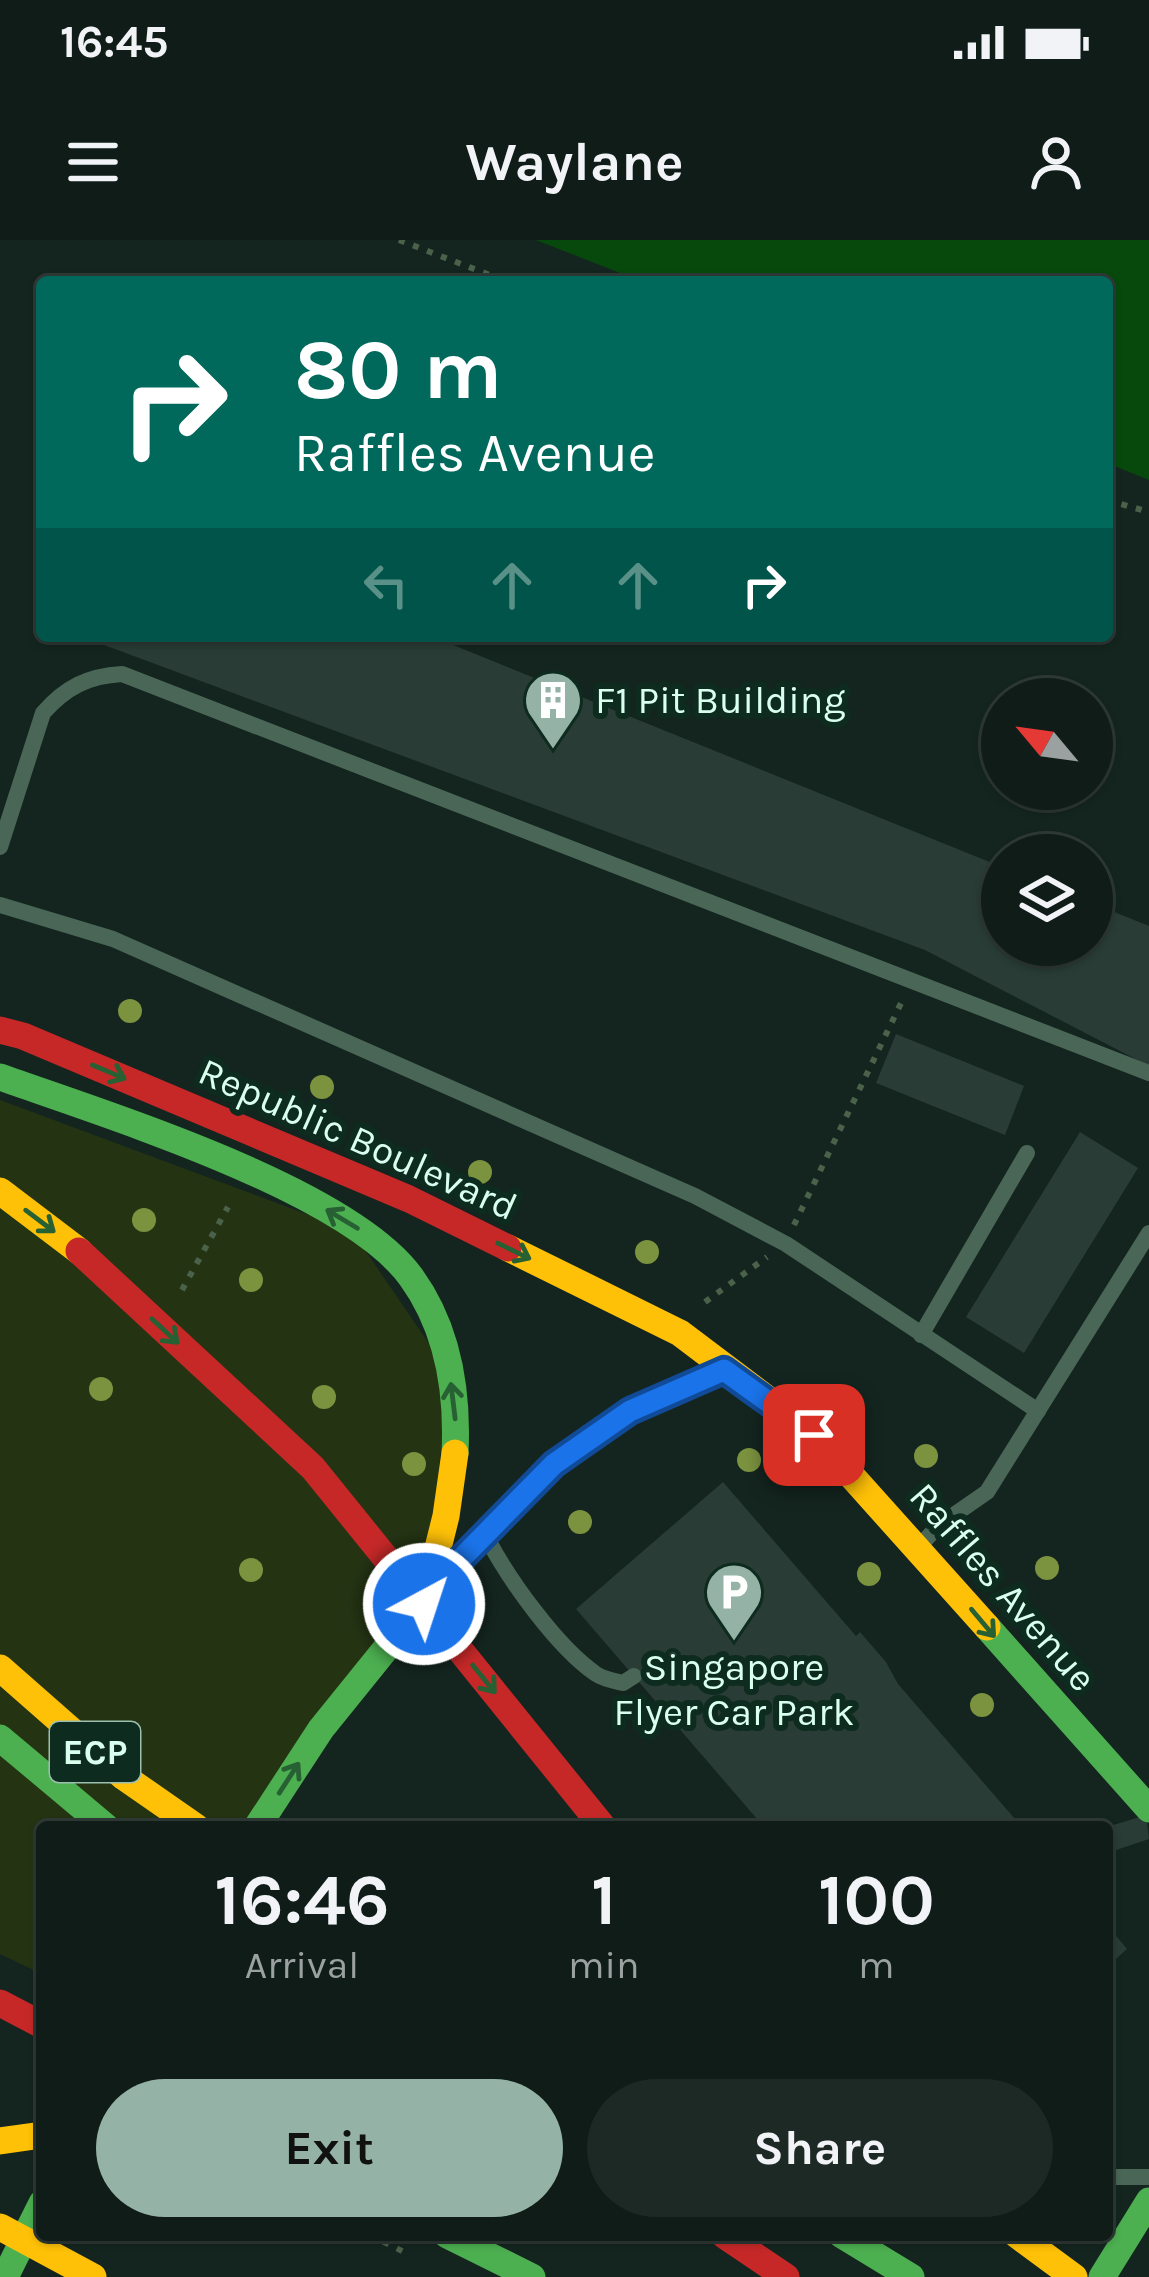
<!DOCTYPE html>
<style>
body{margin:0;font-family:Karla,sans-serif;background:#1d2924;color:#f1f3f6;height:100vh;display:flex;flex-direction:column;font-size:45px;white-space:nowrap}
*{box-sizing:border-box;margin:0}
p{font-size:39px;color:#9ba1a1}
.icon{flex:none;width:66px;height:66px;fill:none;stroke:currentColor;stroke-width:2;stroke-linecap:round;stroke-linejoin:round}
.map{position:relative;flex:1;overflow:hidden}
.panel{position:absolute;left:36px;top:1581px;width:1077px;height:420px;display:flex;flex-direction:column;background:#0f1c17;border-radius:12px;box-shadow:0 3px 9px #0004,0 0 0 3px #2f3a36}
.panel>*{flex:none}
.banner{position:absolute;left:36px;top:36px;width:1077px;height:366px;border-radius:12px;box-shadow:0 3px 9px #0004,0 0 0 3px #2f3a36;background:#00695c;color:#fff;overflow:hidden}
.needle{width:78px;rotate:299deg}
.buttons{position:absolute;left:981px;top:438px;display:grid;gap:24px}
.buttons a{display:grid;place-items:center;width:132px;height:132px;border-radius:50%;background:#0f1c17;box-shadow:0 3px 9px #0004,0 0 0 3px #2f3a36;font-size:60px}
.pin{position:absolute;display:grid;place-items:center;width:102px;height:102px;color:#fff;margin:-51px;border-radius:24px;box-shadow:0 6px 18px #0006}
.me{position:absolute;width:132px;margin:-66px;rotate:40deg;stroke-linejoin:round;filter:drop-shadow(0 0 9px #0008)}
.turn{display:flex;align-items:center;gap:42px;height:252px;padding:0 60px;font-size:54px}
.turn .icon{width:156px;height:156px;stroke-width:2.5}
.turn b{display:block;font-size:84px;line-height:102px}
.lanes{display:flex;align-items:center;height:114px;padding:0 60px;background:#0003;justify-content:center;gap:60px;direction:ltr}
.lanes .off{opacity:.35}
.eta{display:flex;justify-content:space-evenly;align-items:center;height:204px;text-align:center}
.eta b{font-size:72px;font-weight:700;line-height:84px}
.cta{display:flex;gap:24px;margin-top:auto;padding:24px 60px}
.cta a{flex:1;height:138px;border-radius:72px;background:#94b3a6;color:#111;font-size:48px;font-weight:700;line-height:138px;text-align:center}
.cta a+a{background:#1d2924;color:#f1f3f6}
.status{display:flex;justify-content:space-between;align-items:center;height:84px;padding:0 60px;background:#0f1c17;direction:ltr}
.status svg{height:33px;fill:currentColor}
header{display:flex;justify-content:space-between;align-items:center;height:156px;padding:0 60px;background:#0f1c17;font-size:54px;font-weight:700}
.map>svg:first-child{display:block}
.grass{fill:#243413}
.water{fill:#07490d}
.building{fill:#293c36}
.lines{fill:none;stroke-linecap:round;stroke-linejoin:round}
.path{stroke:#4a614a;stroke-width:6;stroke-dasharray:6 9;stroke-linecap:butt}
.lane{stroke:#496657;stroke-width:16}
.fast{stroke:#4caf50;stroke-width:27}
.slow{stroke:#ffc107;stroke-width:27}
.jam{stroke:#c62828;stroke-width:27}
.jam-bridge{stroke:#c62828;stroke-width:27}
.tree{fill:#7b923f}
.oneway{stroke:#276033}
.route-casing{stroke:#114b97;stroke-width:30}
.route{stroke:#1a73e8;stroke-width:21}
.labels{text-anchor:middle;dominant-baseline:central;stroke-width:12;stroke-linejoin:round;paint-order:stroke}
.shield{fill:#0e2b20;stroke:#9cbfb0;stroke-width:3}
.shield-label{font-size:36px;font-weight:bold;fill:#d9ffee}
.poi-label{font-size:39px;fill:#d9ffee;stroke:#0e2b20;text-anchor:start}
.street-label{font-size:39px;fill:#d9ffee;stroke:#0e2b20}
</style>
<div class="status"><b>16:45</b><svg viewBox="0 0 49 12"><path d="M0 12V9h3v3zM5 12V6h3v6zM10 12V3h3v9zM15 12V0h3v12zM26 1h20v11H26zM47 4h2v5h-2z"/></svg></div>
<header><svg class="icon" aria-label="menu" viewBox="0 0 24 24"><path d="M4 6h16M4 12h16M4 18h16"/></svg>Waylane<svg class="icon" aria-label="person" viewBox="0 0 24 24"><circle cx="12" cy="8" r="4"/><path d="M4 21q1-7 8-7t8 7"/></svg></header>
<div class="map">
<svg width="1149" height="2037" viewBox="0 0 1149 2037">
<rect width="100%" height="100%" fill="#14251f"/>
<!-- grass -->
<path class="grass" d="M0 860 352 991 449 1133 429 1324 256 1587H42V1734L0 1714Z"/>
<!-- water -->
<path class="water" d="M536 0H1149V240L1107 223V42H643Z"/>
<!-- building -->
<g class="building">
<path d="M80 396H431L1002 627V705H1092V663L1149 686V826L925 710Z"/>
<path d="M896 794 1024 846 1005 895 876 843Z"/>
<path d="M1080 892 1138 928 1024 1113 966 1077Z"/>
<path d="M723 1242 856 1396 860 1392 886 1422 898 1444 1022 1587H764L576 1369Z"/>
<path d="M1146 1575 1149 1599 1107 1613V1587Z"/>
<path d="M1107 1685 1127 1709 1107 1727Z"/>
</g>
<g class="lines">
<!-- path -->
<g class="path">
<path d="M399 0 508 42"/>
<path d="M1107 260 1149 272"/>
<path d="M794 985 903 759"/>
<path d="M182 1050 228 967"/>
<path d="M705 1062 767 1017"/>
<path d="M370 1995 404 2012"/>
</g>
<!-- lane -->
<g class="lane">
<path d="M0 607 43 473C66 447 88 436 122 434L1149 833"/>
<path d="M0 665 113 699 695 956 786 1004 1038 1171"/>
<path d="M921 1095 1027 913"/>
<path d="M488 1300C510 1341 557 1407 596 1434 603 1439 614 1441 623 1443L634 1436"/>
<path d="M919 1307 938 1286 987 1252 1149 993"/>
<path d="M1107 1937H1149"/>
</g>
<!-- fast -->
<g class="fast">
<path d="M0 837C106 875 347 949 411 1037 448 1088 458 1152 455 1213"/>
<path d="M987 1387 1149 1569"/>
<path d="M0 1498 106 1587"/>
<path d="M257 1587 321 1489 447 1333 554 1224 630 1171 724 1130"/>
<path d="M447 1995 532 2037"/>
<path d="M842 1995 911 2037"/>
<path d="M5 2037 42 1963"/>
<path d="M1102 2037 1149 1961"/>
</g>
<!-- slow -->
<g class="slow">
<path d="M0 951 79 1011"/>
<path d="M508 1008 680 1093 815 1195 987 1387"/>
<path d="M424 1364 446 1276 455 1213"/>
<path d="M0 1428 124 1537 196 1587"/>
<path d="M0 1901 42 1895"/>
<path d="M0 1987 93 2037"/>
<path d="M1017 1995 1074 2037"/>
</g>
<!-- jam -->
<g class="jam">
<path d="M0 790 23 796 409 959 508 1008"/>
<path d="M0 1763 42 1785"/>
<path d="M724 1995 786 2037"/>
</g>
<!-- jam-bridge -->
<path class="jam-bridge" d="M79 1011 313 1228 603 1587"/>
</g>
<!-- trees -->
<g class="tree">
<circle cx="130" cy="771" r="12"/>
<circle cx="322" cy="847" r="12"/>
<circle cx="480" cy="932" r="12"/>
<circle cx="144" cy="980" r="12"/>
<circle cx="647" cy="1012" r="12"/>
<circle cx="251" cy="1040" r="12"/>
<circle cx="101" cy="1149" r="12"/>
<circle cx="324" cy="1157" r="12"/>
<circle cx="926" cy="1216" r="12"/>
<circle cx="749" cy="1220" r="12"/>
<circle cx="414" cy="1224" r="12"/>
<circle cx="580" cy="1282" r="12"/>
<circle cx="1047" cy="1328" r="12"/>
<circle cx="251" cy="1330" r="12"/>
<circle cx="869" cy="1334" r="12"/>
<circle cx="982" cy="1465" r="12"/>
</g>
<!-- one-way arrows -->
<defs><path id="oneway-shaft" d="M-6 0H5M1.5-3L5.5 0L1.5 3" fill="none" stroke-width="1.6" stroke-linecap="round" stroke-linejoin="round" transform="scale(3)"/></defs>
<g class="oneway">
<use href="#oneway-shaft" transform="translate(109 832) rotate(23)"/>
<use href="#oneway-shaft" transform="translate(342 979) rotate(-149)"/>
<use href="#oneway-shaft" transform="translate(40 981) rotate(37)"/>
<use href="#oneway-shaft" transform="translate(514 1011) rotate(26)"/>
<use href="#oneway-shaft" transform="translate(165 1091) rotate(43)"/>
<use href="#oneway-shaft" transform="translate(453 1161) rotate(-97)"/>
<use href="#oneway-shaft" transform="translate(983 1383) rotate(50)"/>
<use href="#oneway-shaft" transform="translate(484 1439) rotate(51)"/>
<use href="#oneway-shaft" transform="translate(289 1538) rotate(-57)"/>
</g>
<g class="lines">
<!-- route casing -->
<g class="route-casing">
<path id="route" d="M424 1364 447 1333 554 1224 630 1171 724 1130 814 1195"/>
</g>
<!-- route -->
<use href="#route" class="route"/>
</g>
<!-- icons -->
<defs>
<g id="building-pin" transform="scale(3)"><path d="M0 17L-7.5 6A9.5 9.5 0 1 1 7.5 6Z" fill="#94b3a6" stroke="#0e2b20"/><path d="M-4-6H4V6H1V3H-1V6H-4ZM-2.5-4.3h1.7v1.8h-1.7ZM.8-4.3h1.7v1.8H.8ZM-2.5-1h1.7V.8h-1.7ZM.8-1h1.7V.8H.8Z" fill="#fff"/></g>
<g id="parking-pin" transform="scale(3)"><path d="M0 17L-7.5 6A9.5 9.5 0 1 1 7.5 6Z" fill="#94b3a6" stroke="#0e2b20"/><path d="M-3.5-5.5H1a3.5 3.5 0 0 1 0 7H-1V5.5H-3.5ZM-1-3.4V-.6H.8a1.4 1.4 0 0 0 0-2.8Z" fill="#fff"/></g>
</defs>
<g fill-rule="evenodd">
<use href="#building-pin" x="553" y="460"/>
<use href="#parking-pin" x="734" y="1352"/>
</g>
<g class="labels">
<!-- shield labels -->
<rect class="shield" x="50" y="1482" width="90" height="60" rx="9"/>
<g class="shield-label">
<text x="95" y="1512">ECP</text>
</g>
<!-- poi labels -->
<g class="poi-label">
<text x="595" y="460">F1 Pit Building</text>
<text x="734" y="1427" text-anchor="middle">Singapore<tspan x="734" dy="45">Flyer Car Park</tspan></text>
</g>
<!-- street labels -->
<g class="street-label">
<text transform="translate(358 899) rotate(24)">Republic Boulevard</text>
<text transform="translate(1003 1347) rotate(49)">Raffles Avenue</text>
</g>
</g>
</svg>
<div class="buttons">
<a><svg class="needle" viewBox="-14 -14 28 28"><path d="M0-13l5 13h-10z" fill="#e53935"/><path d="M0 13l5-13h-10z" fill="#9ba1a1"/></svg></a>
<a><svg class="icon" aria-label="layers" viewBox="0 0 24 24"><path d="M12 4l9 5-9 5-9-5zM3 14l9 5 9-5"/></svg></a>
</div>
<div class="pin" style="left:814px;top:1195px;background:#d93025"><svg class="icon" aria-label="arrive" viewBox="0 0 24 24"><path d="M6 21V4h12l-3 4 3 4H6"/></svg></div>
<svg class="me" style="left:424px;top:1364px" viewBox="-20 -20 40 40"><circle r="17" fill="#1a73e8" stroke="#fff" stroke-width="3"/><path d="M0-11L8 9 0 5-8 9z" fill="#fff"/></svg>
<div class="banner">
<div class="turn"><svg class="icon" aria-label="right" viewBox="0 0 24 24"><path d="M7 20v-9h11M14 6l5 5-5 5"/></svg><div><b>80 m</b>Raffles Avenue</div></div>
<div class="lanes"><svg class="icon off" aria-label="left" viewBox="0 0 24 24"><path d="M17 20v-9H6M10 6l-5 5 5 5"/></svg><svg class="icon off" aria-label="ahead" viewBox="0 0 24 24"><path d="M12 20V5M6 11l6-6 6 6"/></svg><svg class="icon off" aria-label="ahead" viewBox="0 0 24 24"><path d="M12 20V5M6 11l6-6 6 6"/></svg><svg class="icon" aria-label="right" viewBox="0 0 24 24"><path d="M7 20v-9h11M14 6l5 5-5 5"/></svg></div>
</div>
<section class="panel">
<div class="eta">
<div><b>16:46</b><p>Arrival</p></div>
<div><b>1</b><p>min</p></div>
<div><b>100</b><p>m</p></div>
</div>
<div class="cta"><a>Exit</a><a>Share</a></div>
</section>
</div>
